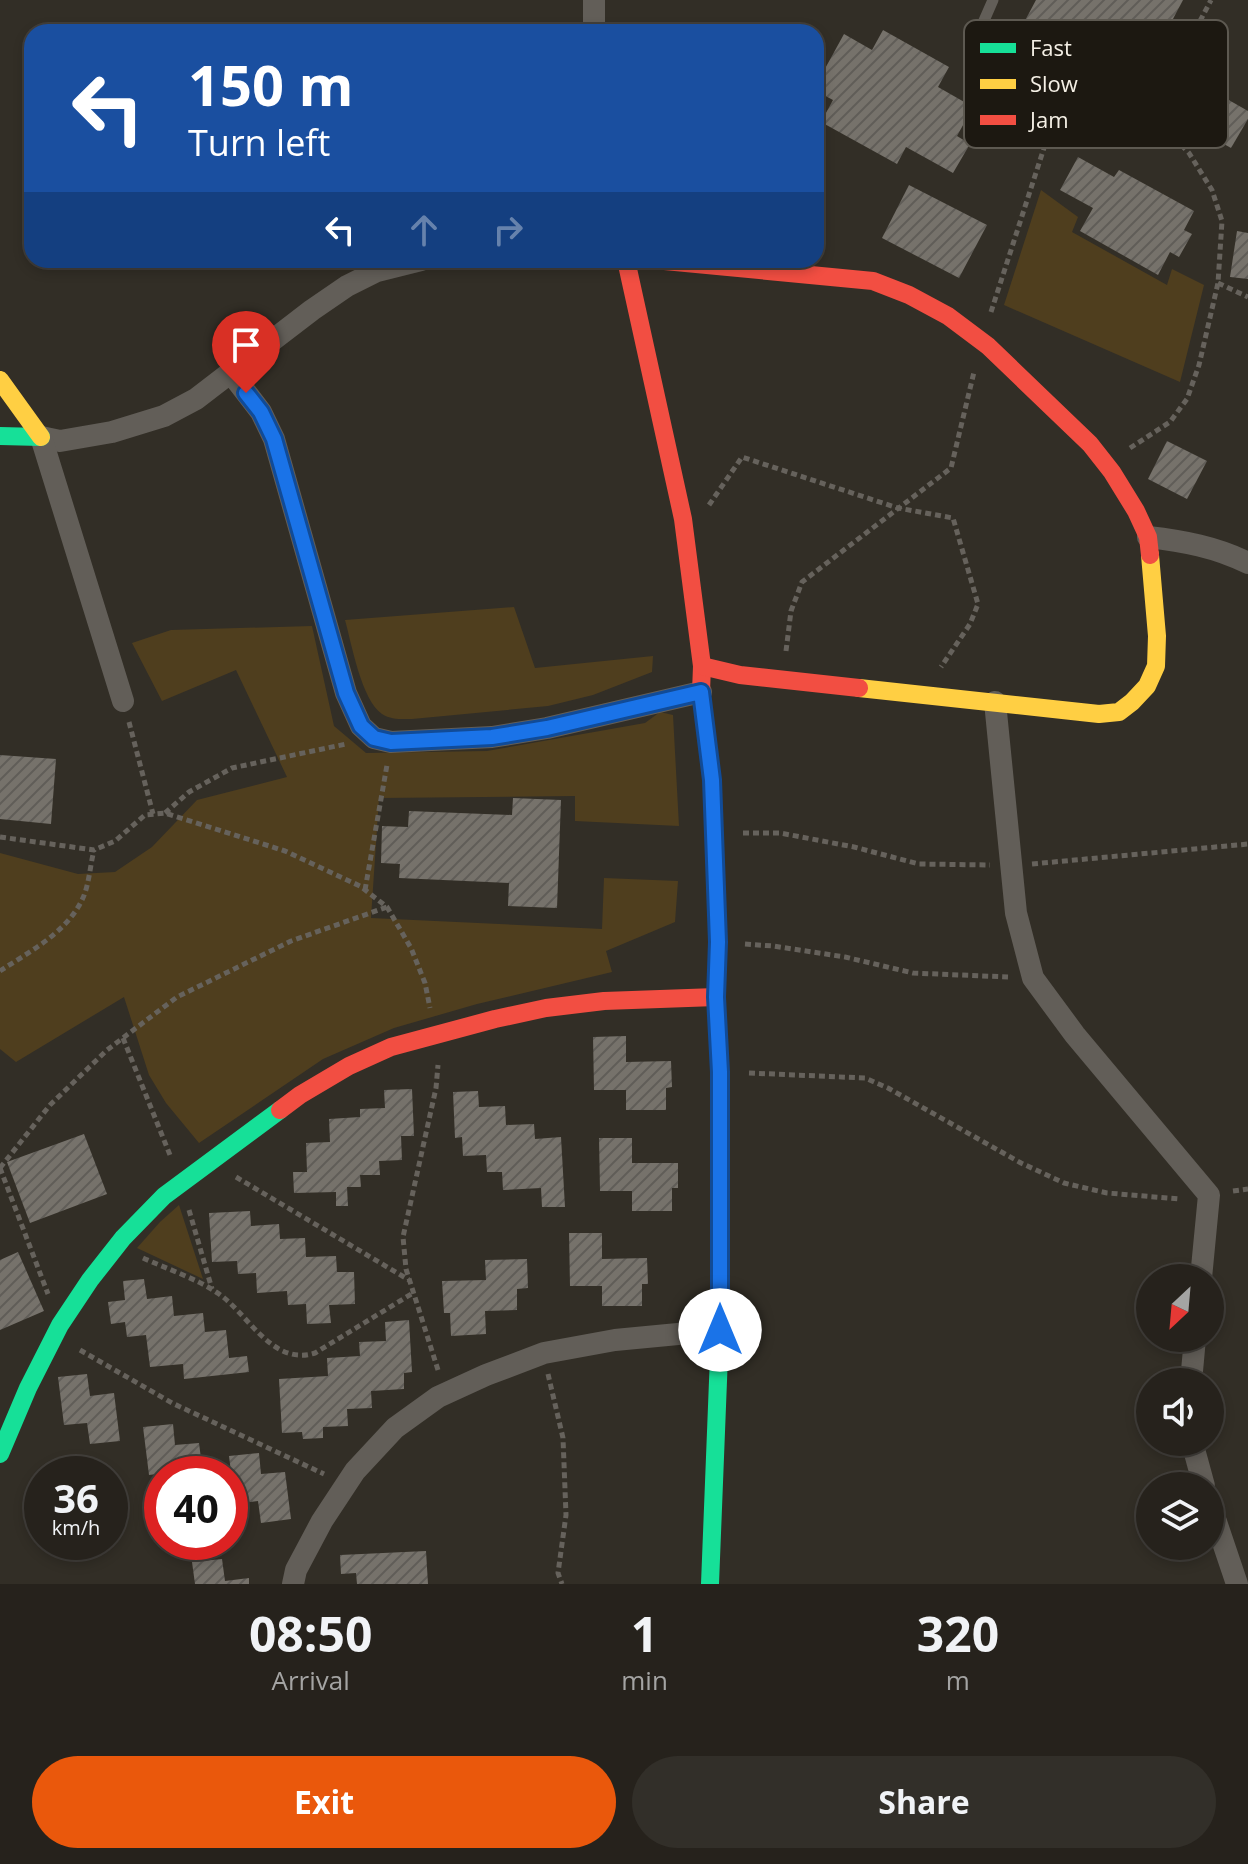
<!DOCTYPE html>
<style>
body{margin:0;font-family:"Open Sans",sans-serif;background:#322f29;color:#f1f3f6;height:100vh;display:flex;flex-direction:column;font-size:30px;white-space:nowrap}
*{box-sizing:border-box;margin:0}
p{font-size:26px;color:#a4a4a3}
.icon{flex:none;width:44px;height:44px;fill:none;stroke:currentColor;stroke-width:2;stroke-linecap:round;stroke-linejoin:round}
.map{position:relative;height:1584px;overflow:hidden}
.panel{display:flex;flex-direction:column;background:#26221c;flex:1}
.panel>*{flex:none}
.guide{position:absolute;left:24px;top:24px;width:800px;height:244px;border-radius:24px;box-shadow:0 4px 12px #0003,0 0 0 2px #423f3b;background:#1a4fa0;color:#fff;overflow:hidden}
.needle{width:52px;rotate:206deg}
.buttons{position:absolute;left:1136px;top:1264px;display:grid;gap:16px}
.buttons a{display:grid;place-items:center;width:88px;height:88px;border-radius:50%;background:#26221c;box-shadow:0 4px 12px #0003,0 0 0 2px #423f3b;font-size:40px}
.speed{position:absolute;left:24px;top:1456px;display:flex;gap:16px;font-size:40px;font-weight:700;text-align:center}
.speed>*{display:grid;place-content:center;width:104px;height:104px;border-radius:50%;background:#26221c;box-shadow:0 4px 12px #0003,0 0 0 2px #423f3b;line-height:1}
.speed small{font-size:20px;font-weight:400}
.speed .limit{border:12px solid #d22;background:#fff;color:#111}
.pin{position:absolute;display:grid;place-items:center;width:68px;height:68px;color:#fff;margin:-82px -34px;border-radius:50% 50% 50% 0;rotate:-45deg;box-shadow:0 0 8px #0007}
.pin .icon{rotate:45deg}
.me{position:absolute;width:88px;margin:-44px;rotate:0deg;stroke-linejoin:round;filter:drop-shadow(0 0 6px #0008)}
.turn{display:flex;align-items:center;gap:28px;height:168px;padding:0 32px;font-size:36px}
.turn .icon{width:104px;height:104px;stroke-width:2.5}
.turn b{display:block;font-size:56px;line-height:68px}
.lanes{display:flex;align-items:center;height:76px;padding:0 32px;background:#0003;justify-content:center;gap:40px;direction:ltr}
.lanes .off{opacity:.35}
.eta{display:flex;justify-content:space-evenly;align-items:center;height:136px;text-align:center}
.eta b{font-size:48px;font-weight:700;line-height:56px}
.cta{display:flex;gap:16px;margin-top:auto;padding:16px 32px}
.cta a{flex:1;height:92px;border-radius:48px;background:#ea580c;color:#fff;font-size:32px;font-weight:700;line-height:92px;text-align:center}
.cta a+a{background:#322f29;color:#f1f3f6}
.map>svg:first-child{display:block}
.park{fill:#4f3e1e}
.building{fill:url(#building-hatch)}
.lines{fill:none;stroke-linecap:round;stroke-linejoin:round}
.path{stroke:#66625c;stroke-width:5;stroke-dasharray:6 4;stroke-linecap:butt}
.lane{stroke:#625e58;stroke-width:11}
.street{stroke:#625e58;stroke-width:22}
.fast{stroke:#16e098;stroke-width:18}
.slow{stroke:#ffcf43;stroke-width:18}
.jam{stroke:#f24e42;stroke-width:18}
.route-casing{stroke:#114b97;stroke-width:20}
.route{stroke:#1a73e8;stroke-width:14}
.key{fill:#1c1811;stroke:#5d5951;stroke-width:2}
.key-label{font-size:22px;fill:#f5f0e6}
</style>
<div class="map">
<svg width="1248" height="1584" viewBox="0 0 1248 1584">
<defs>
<pattern id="building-hatch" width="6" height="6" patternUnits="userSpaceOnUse" patternTransform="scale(2)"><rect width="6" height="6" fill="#76726b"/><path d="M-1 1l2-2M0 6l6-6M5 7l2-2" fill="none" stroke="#605d58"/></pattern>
</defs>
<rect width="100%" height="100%" fill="#322e26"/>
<!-- park -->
<g class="park">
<path d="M1041 190 1078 217 1072 232 1167 285 1172 269 1204 285 1180 382 1004 305Z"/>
<path d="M514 607 535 668 653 656 652 672 593 695 548 706 412 719C402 719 391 720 382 714 361 699 352 645 345 620Z"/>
<path d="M312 626 334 726 366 753 487 751 645 723 660 712 673 715 679 826 575 821V796L379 798 371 918 602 929 604 878 678 881 675 922 606 951 612 972 477 1004 394 1028 323 1059 199 1143 166 1103 149 1075 124 997 16 1062 0 1049V853L78 874 115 872 152 847 197 800 287 777 236 670 162 701 132 643 171 630Z"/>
<path d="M179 1205 203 1279 137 1248 160 1222Z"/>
</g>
<!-- building -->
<g class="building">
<path d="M1036 0H1183L1127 106 1012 45Z"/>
<path d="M883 30 949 67 938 87 973 107 957 136 970 144 953 173 906 147 897 164 821 122 833 100 816 91V85L844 34 872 50Z"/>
<path d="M1206 87 1248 111V119L1231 148 1185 122Z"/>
<path d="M1078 157 1114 177 1119 170 1194 211 1184 230 1192 234 1179 257 1170 252 1158 275 1080 231 1093 208 1060 190Z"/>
<path d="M909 185 987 225 959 278 882 238Z"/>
<path d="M1237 231 1248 233V279L1230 277Z"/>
<path d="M1167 441 1207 461 1187 499 1148 479Z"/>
<path d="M0 755 56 759 51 824 0 819Z"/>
<path d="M513 798 561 800 557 908 508 906 509 883 399 878 400 864 381 863 382 826 408 827 409 811 512 815Z"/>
<path d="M626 1036V1062L671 1061 672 1087 666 1088V1110H626V1090H594L593 1037Z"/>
<path d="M412 1089 414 1136H401L402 1160 379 1161 380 1175H360L361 1187H347L348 1206H336V1192L294 1193 293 1172H307L306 1143 330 1142 329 1119 360 1117V1109L385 1108 384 1090Z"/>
<path d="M478 1091 479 1107 505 1106 506 1125 534 1124 535 1139 561 1137 565 1207H542L541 1188 503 1190 502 1172H487L486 1155 463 1156 462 1137 455 1138 453 1092Z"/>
<path d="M84 1134 107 1194 30 1223 7 1162Z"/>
<path d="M599 1138H632V1163H678V1188H672V1211H632V1191H600Z"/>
<path d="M250 1211 251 1226 279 1224 280 1239 305 1238 306 1257 336 1256 337 1272H354L355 1304 329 1305 331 1323 307 1324 306 1304 288 1305 287 1291 257 1293 256 1273 238 1274 237 1261 212 1262 209 1213Z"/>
<path d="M569 1233H602V1259L647 1258 648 1284H642V1306H602V1286H570Z"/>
<path d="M18 1252 44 1311 0 1330V1260Z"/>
<path d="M527 1259 528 1288 517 1289V1310L485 1311 486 1334 451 1336 450 1313H444L442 1281 486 1280 485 1260Z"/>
<path d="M144 1279 147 1299 172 1296 174 1316 203 1313 205 1332 226 1330 229 1358 247 1356 249 1372 184 1379 183 1364 150 1367 146 1335 127 1337 125 1322 111 1324 108 1302 125 1300 123 1281Z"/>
<path d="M409 1320 412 1372 404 1373V1389L371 1391 372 1408 347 1409 348 1426 323 1427V1438L303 1439 302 1432 282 1433 279 1379 328 1376 327 1358 360 1356 359 1342 386 1341 385 1322Z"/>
<path d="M87 1374 90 1396 114 1393 120 1441 90 1444 87 1423 64 1425 58 1377Z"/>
<path d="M173 1424 175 1445 199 1443 203 1474H172V1472L149 1475 143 1427Z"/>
<path d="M259 1453 261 1474 285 1472 291 1519 261 1523 258 1501 235 1504 229 1456Z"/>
<path d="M426 1551 428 1584H357L356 1573 341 1574 340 1555Z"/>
<path d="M222 1559 225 1581 249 1578V1584H195L192 1562Z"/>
</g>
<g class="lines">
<!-- path -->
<g class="path">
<path d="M1218 283 1248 297"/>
<path d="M991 312 1064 86 1121 114 1155 113"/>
<path d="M1130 448 1170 422 1187 399 1199 365 1218 283 1222 221 1212 190 1189 153 1169 132 1155 113 1161 96 1211 0"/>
<path d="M709 505 742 457 898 508 953 518 978 604 970 624 941 667"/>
<path d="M786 651 791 611 802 582 951 468 974 372"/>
<path d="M129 722 153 814"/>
<path d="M165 813 189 792 232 768 346 744"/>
<path d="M743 833H780L854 847 919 864 990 865"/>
<path d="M0 837 94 850 115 841 145 815 165 813 285 851 360 886 387 907 411 948 425 983 430 1008"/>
<path d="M1032 864 1248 844"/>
<path d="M365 890 387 765"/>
<path d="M745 944 773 946 845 957 913 973 1008 977"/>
<path d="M0 971C29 952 66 933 82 900 89 886 90 866 94 850"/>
<path d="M123 1038 170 1155"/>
<path d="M749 1073 865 1078 888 1088 1021 1163 1064 1183 1107 1193 1180 1199"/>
<path d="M0 1168 50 1105 107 1050 177 997 291 941 387 907"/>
<path d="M0 1168 48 1294"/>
<path d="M236 1177 409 1280"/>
<path d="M1233 1191 1248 1189"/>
<path d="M189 1210 212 1289"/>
<path d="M143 1258C165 1268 197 1279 216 1292 247 1311 271 1367 315 1353L413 1293"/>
<path d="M80 1350 172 1403 324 1474"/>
<path d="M438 1370 406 1269 403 1237 436 1088 438 1065"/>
<path d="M548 1374 563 1438 566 1515 558 1573 562 1584"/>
</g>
<!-- lane -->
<path class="lane" d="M979 32 993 0"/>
<!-- street -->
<g class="street">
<path d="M594 32V0"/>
<path d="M231 373 261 412 274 439 346 693 361 726 374 738 391 742 492 737 547 728 701 692"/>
<path d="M41 437 60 441 112 432 164 416 196 399 312 310 347 286 377 271 421 260"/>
<path d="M41 437 123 701"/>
<path d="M1148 537C1183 541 1216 547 1248 563"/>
<path d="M995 702 1016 913 1033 978 1075 1035 1209 1195 1201 1278"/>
<path d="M1191 1382 1195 1338"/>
<path d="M1192 1442 1204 1486"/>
<path d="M1210 1504 1237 1584"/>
<path d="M293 1584 296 1570 322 1521 355 1471 395 1428 438 1397 486 1375 544 1353 615 1340 720 1330"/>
</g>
<!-- fast -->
<g class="fast">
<path d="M0 436 41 437"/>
<path d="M0 1454 28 1388 60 1325 90 1280 123 1238 164 1196 280 1110"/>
<path d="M710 1584 720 1330V1197"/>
</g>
<!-- slow -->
<g class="slow">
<path d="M0 380 41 437"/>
<path d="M859 688 1099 714 1119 712 1132 702 1147 686 1156 666 1157 636 1150 555"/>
<path d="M716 894 718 942 716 997 720 1072V1197"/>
</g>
<!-- jam -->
<g class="jam">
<path d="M626 260 683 519 702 666 701 692 712 780 716 894"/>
<path d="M654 260 873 281 909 295 948 316 988 346 1090 444 1112 472 1136 511 1148 537 1150 555"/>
<path d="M702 666 740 675 859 688"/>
<path d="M280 1110 300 1095 349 1066 391 1047 495 1019 546 1008 604 1001 716 997"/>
</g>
</g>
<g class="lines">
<!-- route casing -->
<g class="route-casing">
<path id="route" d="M246 393 261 412 274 439 346 693 361 726 374 738 391 742 492 737 547 728 701 692 712 780 718 942 716 997 720 1072V1330"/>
</g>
<!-- route -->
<use href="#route" class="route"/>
</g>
<!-- legend -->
<rect x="964" y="20" width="264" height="128" rx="12" class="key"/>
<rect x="980" y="43" width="36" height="10" fill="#16e098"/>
<rect x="980" y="79" width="36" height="10" fill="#ffcf43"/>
<rect x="980" y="115" width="36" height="10" fill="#f24e42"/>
<g class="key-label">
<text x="1030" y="56">Fast</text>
<text x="1030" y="92">Slow</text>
<text x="1030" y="128">Jam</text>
</g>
</svg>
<div class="buttons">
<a><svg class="needle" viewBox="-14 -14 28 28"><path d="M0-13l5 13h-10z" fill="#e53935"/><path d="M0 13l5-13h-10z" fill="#a4a4a3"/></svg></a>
<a><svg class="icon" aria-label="sound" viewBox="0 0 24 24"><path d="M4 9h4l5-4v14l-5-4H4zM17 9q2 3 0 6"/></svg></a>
<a><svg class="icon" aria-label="layers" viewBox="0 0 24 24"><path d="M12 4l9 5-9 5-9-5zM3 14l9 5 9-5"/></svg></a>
</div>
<div class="speed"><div>36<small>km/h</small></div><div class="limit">40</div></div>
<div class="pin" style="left:246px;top:393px;background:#d93025"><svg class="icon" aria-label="arrive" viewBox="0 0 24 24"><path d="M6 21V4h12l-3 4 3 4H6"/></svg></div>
<svg class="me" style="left:720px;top:1330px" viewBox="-20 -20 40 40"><circle r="19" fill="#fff"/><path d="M0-13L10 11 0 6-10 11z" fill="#1a73e8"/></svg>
<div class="guide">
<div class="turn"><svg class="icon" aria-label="left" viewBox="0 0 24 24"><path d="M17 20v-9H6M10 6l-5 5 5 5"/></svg><div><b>150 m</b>Turn left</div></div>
<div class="lanes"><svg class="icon" aria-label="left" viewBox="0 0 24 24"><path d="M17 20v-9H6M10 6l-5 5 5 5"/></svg><svg class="icon off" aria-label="ahead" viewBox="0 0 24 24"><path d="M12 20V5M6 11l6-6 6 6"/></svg><svg class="icon off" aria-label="right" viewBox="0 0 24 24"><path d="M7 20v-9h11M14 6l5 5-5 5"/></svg></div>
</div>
</div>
<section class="panel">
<div class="eta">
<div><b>08:50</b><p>Arrival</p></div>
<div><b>1</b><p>min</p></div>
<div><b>320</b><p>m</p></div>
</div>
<div class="cta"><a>Exit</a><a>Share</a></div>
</section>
